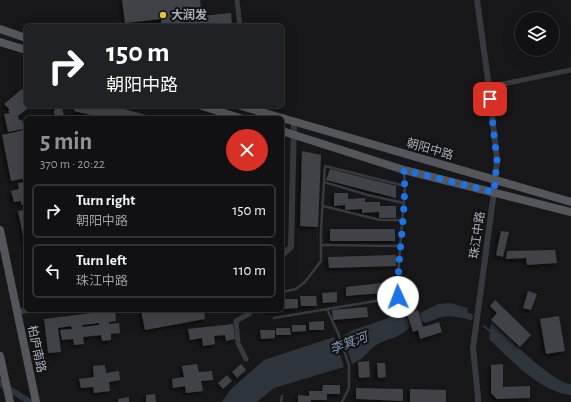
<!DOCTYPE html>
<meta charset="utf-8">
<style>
body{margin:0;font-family:"Alegreya Sans","Noto Sans SC",sans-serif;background:#1e1f21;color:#f1f3f6;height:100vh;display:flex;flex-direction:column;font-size:15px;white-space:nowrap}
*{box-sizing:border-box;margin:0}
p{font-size:13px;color:#9c9da0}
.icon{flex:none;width:22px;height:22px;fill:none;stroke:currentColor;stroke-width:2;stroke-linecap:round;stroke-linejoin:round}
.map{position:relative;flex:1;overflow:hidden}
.sheet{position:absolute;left:24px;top:116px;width:260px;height:196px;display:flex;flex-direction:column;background:#111113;border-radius:6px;box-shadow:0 4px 16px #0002,0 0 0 1px #303133}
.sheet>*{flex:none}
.top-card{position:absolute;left:24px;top:24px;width:260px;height:84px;border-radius:6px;box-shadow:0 4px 16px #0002,0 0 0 1px #303133;background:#202124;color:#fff;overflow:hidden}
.buttons{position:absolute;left:515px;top:12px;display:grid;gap:8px}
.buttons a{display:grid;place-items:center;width:44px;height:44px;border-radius:50%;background:#111113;box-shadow:0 4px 16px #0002,0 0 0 1px #303133;font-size:20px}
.pin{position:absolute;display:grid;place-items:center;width:34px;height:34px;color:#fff;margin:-17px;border-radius:8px;box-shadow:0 2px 6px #0006}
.me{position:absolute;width:44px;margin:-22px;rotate:358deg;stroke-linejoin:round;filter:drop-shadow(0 0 3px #0008)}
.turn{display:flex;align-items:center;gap:14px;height:84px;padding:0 16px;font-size:18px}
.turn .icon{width:52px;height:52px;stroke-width:2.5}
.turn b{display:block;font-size:28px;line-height:34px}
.round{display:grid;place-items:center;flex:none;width:42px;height:42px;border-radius:21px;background:#1e1f21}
.summary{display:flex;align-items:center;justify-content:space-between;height:68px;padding:0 16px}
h1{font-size:24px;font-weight:600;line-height:30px;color:#8c9099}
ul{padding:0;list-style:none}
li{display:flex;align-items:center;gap:12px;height:54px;margin:0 8px 6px;padding:0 8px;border:2px solid #303133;border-radius:6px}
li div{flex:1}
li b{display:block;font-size:15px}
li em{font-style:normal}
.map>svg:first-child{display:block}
.water{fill:#2e343c}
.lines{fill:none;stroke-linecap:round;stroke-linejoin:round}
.stream{stroke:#2e343c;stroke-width:2}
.canal{stroke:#2e343c;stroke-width:6}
.building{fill:#414246;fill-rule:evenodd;filter:url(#shadow)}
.service{stroke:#38393e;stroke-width:2.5}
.minor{stroke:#38393e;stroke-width:5}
.tertiary{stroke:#38393e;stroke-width:6}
.primary{stroke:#55555c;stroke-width:8}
.route{stroke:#1a73e8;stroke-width:7;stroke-dasharray:0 12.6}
.poi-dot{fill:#e6c242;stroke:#121214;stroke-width:1.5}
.labels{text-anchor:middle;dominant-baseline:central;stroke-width:4;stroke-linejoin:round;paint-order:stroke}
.poi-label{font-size:12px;font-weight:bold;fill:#aaadb8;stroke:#121214;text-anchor:start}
.street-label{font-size:12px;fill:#aaadb8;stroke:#121214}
.water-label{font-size:13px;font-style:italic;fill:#8396b1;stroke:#121214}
</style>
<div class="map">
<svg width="571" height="402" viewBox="0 0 571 402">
<defs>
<filter id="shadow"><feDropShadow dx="-2" dy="2" stdDeviation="2" flood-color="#0009"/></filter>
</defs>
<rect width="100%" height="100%" fill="#171719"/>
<!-- water -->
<g class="water">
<path d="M450 303 468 308 466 319C448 314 442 316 426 323L422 321 420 313 438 304Z"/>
<path d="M400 314 403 317 408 319 410 327C401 338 386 338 375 346 366 353 363 360 352 364L343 336 353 330Z"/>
<path d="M491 321C505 335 553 383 571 384V395C541 393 510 359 489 339Z"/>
<path d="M334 337 344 367 274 388 257 402H222L231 389 264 360Z"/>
</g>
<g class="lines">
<!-- stream -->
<path class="stream" d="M484 326 491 332"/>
<!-- canal -->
<g class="canal">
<path d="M459 311 470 317"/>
<path d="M331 351 352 343"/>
<path d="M0 383 30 402"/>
</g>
</g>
<!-- building -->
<g class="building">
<path d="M122 0H200L202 16 231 13 232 26H161V19L125 23Z"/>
<path d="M22 89 26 94V106H31L18 116 19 120H22L24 129 8 132 4 114 10 113 8 111 10 110 4 104Z"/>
<path d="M56 106H62L64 118H55L54 112Z"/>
<path d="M76 106H113L150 116 149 118H103L74 111Z"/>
<path d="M24 130 26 139V178L11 181 2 135Z"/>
<path d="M302 151 321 155 318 227 300 226Z"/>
<path d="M330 169 396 186V198L326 180Z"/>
<path d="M26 182V204L21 205V201L14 202 11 191 19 189 18 183Z"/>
<path d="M334 193H348V199L365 198V202H380V206H396V218H379V212L362 213V209L345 210V205L334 206Z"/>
<path d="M26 210V245H25L18 211Z"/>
<rect x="330" y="229" width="65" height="12"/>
<path d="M501 231 509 232 503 257 496 255Z"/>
<path d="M555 250 557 263 527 265 526 258 506 259 507 251Z"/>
<path d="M396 255V266L329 268 328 257Z"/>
<path d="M392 282 393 292 346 296V287Z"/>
<path d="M528 291 537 294 531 310 523 308Z"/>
<path d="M337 292V302L323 303 322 293Z"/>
<path d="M300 296H316L317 306H301Z"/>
<path d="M284 299H298V308L284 309Z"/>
<path d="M495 300 531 335 520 347 491 320 497 313 490 306Z"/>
<path d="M367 307 368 317 333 320 332 310Z"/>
<path d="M115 310 116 321 109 322V324L119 323 120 333 111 334V340L102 341 101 335 83 337 84 344 74 345 73 339 62 340 60 330 72 329 71 326 58 328 61 352 48 353 44 319ZM99 323V325L83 327 82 325Z"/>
<path d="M141 310H204L205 319 145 330Z"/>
<rect x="267" y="310" width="15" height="2"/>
<path d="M418 310 423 327 439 322 442 332 420 339 418 330 413 332 407 314Z"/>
<path d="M559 316 565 351 546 354 540 319Z"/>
<path d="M324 321V330H309V322Z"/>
<path d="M233 324 235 339 226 341 225 335 214 336 215 344 203 346 202 338 190 340 188 329Z"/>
<path d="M292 325H306V331L292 332Z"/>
<path d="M276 328H290L291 335H276Z"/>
<path d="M260 330H275V338L261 339Z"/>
<path d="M369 361 370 377 359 378 358 362Z"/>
<path d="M377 363H385L386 377 378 378Z"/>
<path d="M197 364 199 372 212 371 213 380 201 381 203 391 186 393 185 386 173 388 172 379 184 377 182 366Z"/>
<path d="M241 364 246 370 237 378 232 372Z"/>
<path d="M503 364V387L530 386V398L497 399 491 393V365Z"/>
<path d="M105 365 106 373 119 371 120 380 109 382 110 391 94 393 93 387 81 388 79 379 94 377 93 366Z"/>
<path d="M227 375 232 381 223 389 218 383Z"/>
<path d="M323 385H340V394H327V400H311V402H298V395L309 396V391H322Z"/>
<path d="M356 388 403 389V401L356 399Z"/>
<path d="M410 389 446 390V402H410Z"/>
<path d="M155 394 156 402H146V395Z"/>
<path d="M129 397V402H118V399Z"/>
</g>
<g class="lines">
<!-- service -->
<g class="service">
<path d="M324 182 368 195 404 203"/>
<path d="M323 206 380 220H402"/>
<path d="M321 245 401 246"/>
<path d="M282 292 296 289 305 282 321 261V230L325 166 405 186"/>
<path d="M327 309 338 333 349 365V388L342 402"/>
<path d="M274 318 399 297 398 274 405 186 404 172"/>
<path d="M281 402 282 396"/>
</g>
<!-- minor -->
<g class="minor">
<path d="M237 0 240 26"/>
<path d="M489 87 571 70"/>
<path d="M246 359 238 343 236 321 249 314 252 310"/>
</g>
<!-- tertiary -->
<g class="tertiary">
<path d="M477 0 489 87 497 160 494 192 473 348 478 397V402"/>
<path d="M282 255 291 247 294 122"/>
<path d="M17 312 28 310"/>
</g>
<!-- primary -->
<g class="primary">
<path d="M0 29 26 38"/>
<path d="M0 42 26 50"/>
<path d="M202 106 240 118"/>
<path d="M241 106 282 118"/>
<path d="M282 118 571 202"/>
<path d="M282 131 404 170 571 212"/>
<path d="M0 230 36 402"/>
<path d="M0 356 10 402"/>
</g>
</g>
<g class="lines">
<!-- route -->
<path class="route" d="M398 297C397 255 407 212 404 170L494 192 497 160 490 99"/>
</g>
<!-- markers -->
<circle class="poi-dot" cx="163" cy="15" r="4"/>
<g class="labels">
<!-- poi labels -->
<g class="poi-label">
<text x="171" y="15">大润发</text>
</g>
<!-- street labels -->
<g class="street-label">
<text transform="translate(430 149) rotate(16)">朝阳中路</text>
<text transform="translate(477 235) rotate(-82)">珠江中路</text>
<text transform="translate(37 349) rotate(78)">柏庐南路</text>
</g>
<!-- water labels -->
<g class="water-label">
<text transform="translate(349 344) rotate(-21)">李箕河</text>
</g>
</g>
</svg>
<div class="buttons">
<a><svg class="icon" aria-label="layers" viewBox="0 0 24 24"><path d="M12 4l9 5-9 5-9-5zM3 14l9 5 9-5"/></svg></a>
</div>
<div class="pin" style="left:490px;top:99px;background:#d93025"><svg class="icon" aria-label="arrive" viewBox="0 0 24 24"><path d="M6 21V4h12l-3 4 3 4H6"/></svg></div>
<svg class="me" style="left:398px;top:297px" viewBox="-20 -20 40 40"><circle r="19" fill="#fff"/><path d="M0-13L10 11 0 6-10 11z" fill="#1a73e8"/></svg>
<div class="top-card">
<div class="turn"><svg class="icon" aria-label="right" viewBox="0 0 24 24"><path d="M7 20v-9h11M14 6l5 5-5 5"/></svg><div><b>150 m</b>朝阳中路</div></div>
</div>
<section class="sheet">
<div class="summary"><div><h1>5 min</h1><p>370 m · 20:22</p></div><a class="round" style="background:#d93025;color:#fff"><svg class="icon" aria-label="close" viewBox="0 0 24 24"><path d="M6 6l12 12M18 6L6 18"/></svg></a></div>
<ul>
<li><svg class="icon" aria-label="right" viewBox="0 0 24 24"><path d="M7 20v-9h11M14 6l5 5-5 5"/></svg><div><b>Turn right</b><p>朝阳中路</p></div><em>150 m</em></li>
<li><svg class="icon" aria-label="left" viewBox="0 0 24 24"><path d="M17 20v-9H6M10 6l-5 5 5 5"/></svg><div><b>Turn left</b><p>珠江中路</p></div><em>110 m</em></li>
</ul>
</section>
</div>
